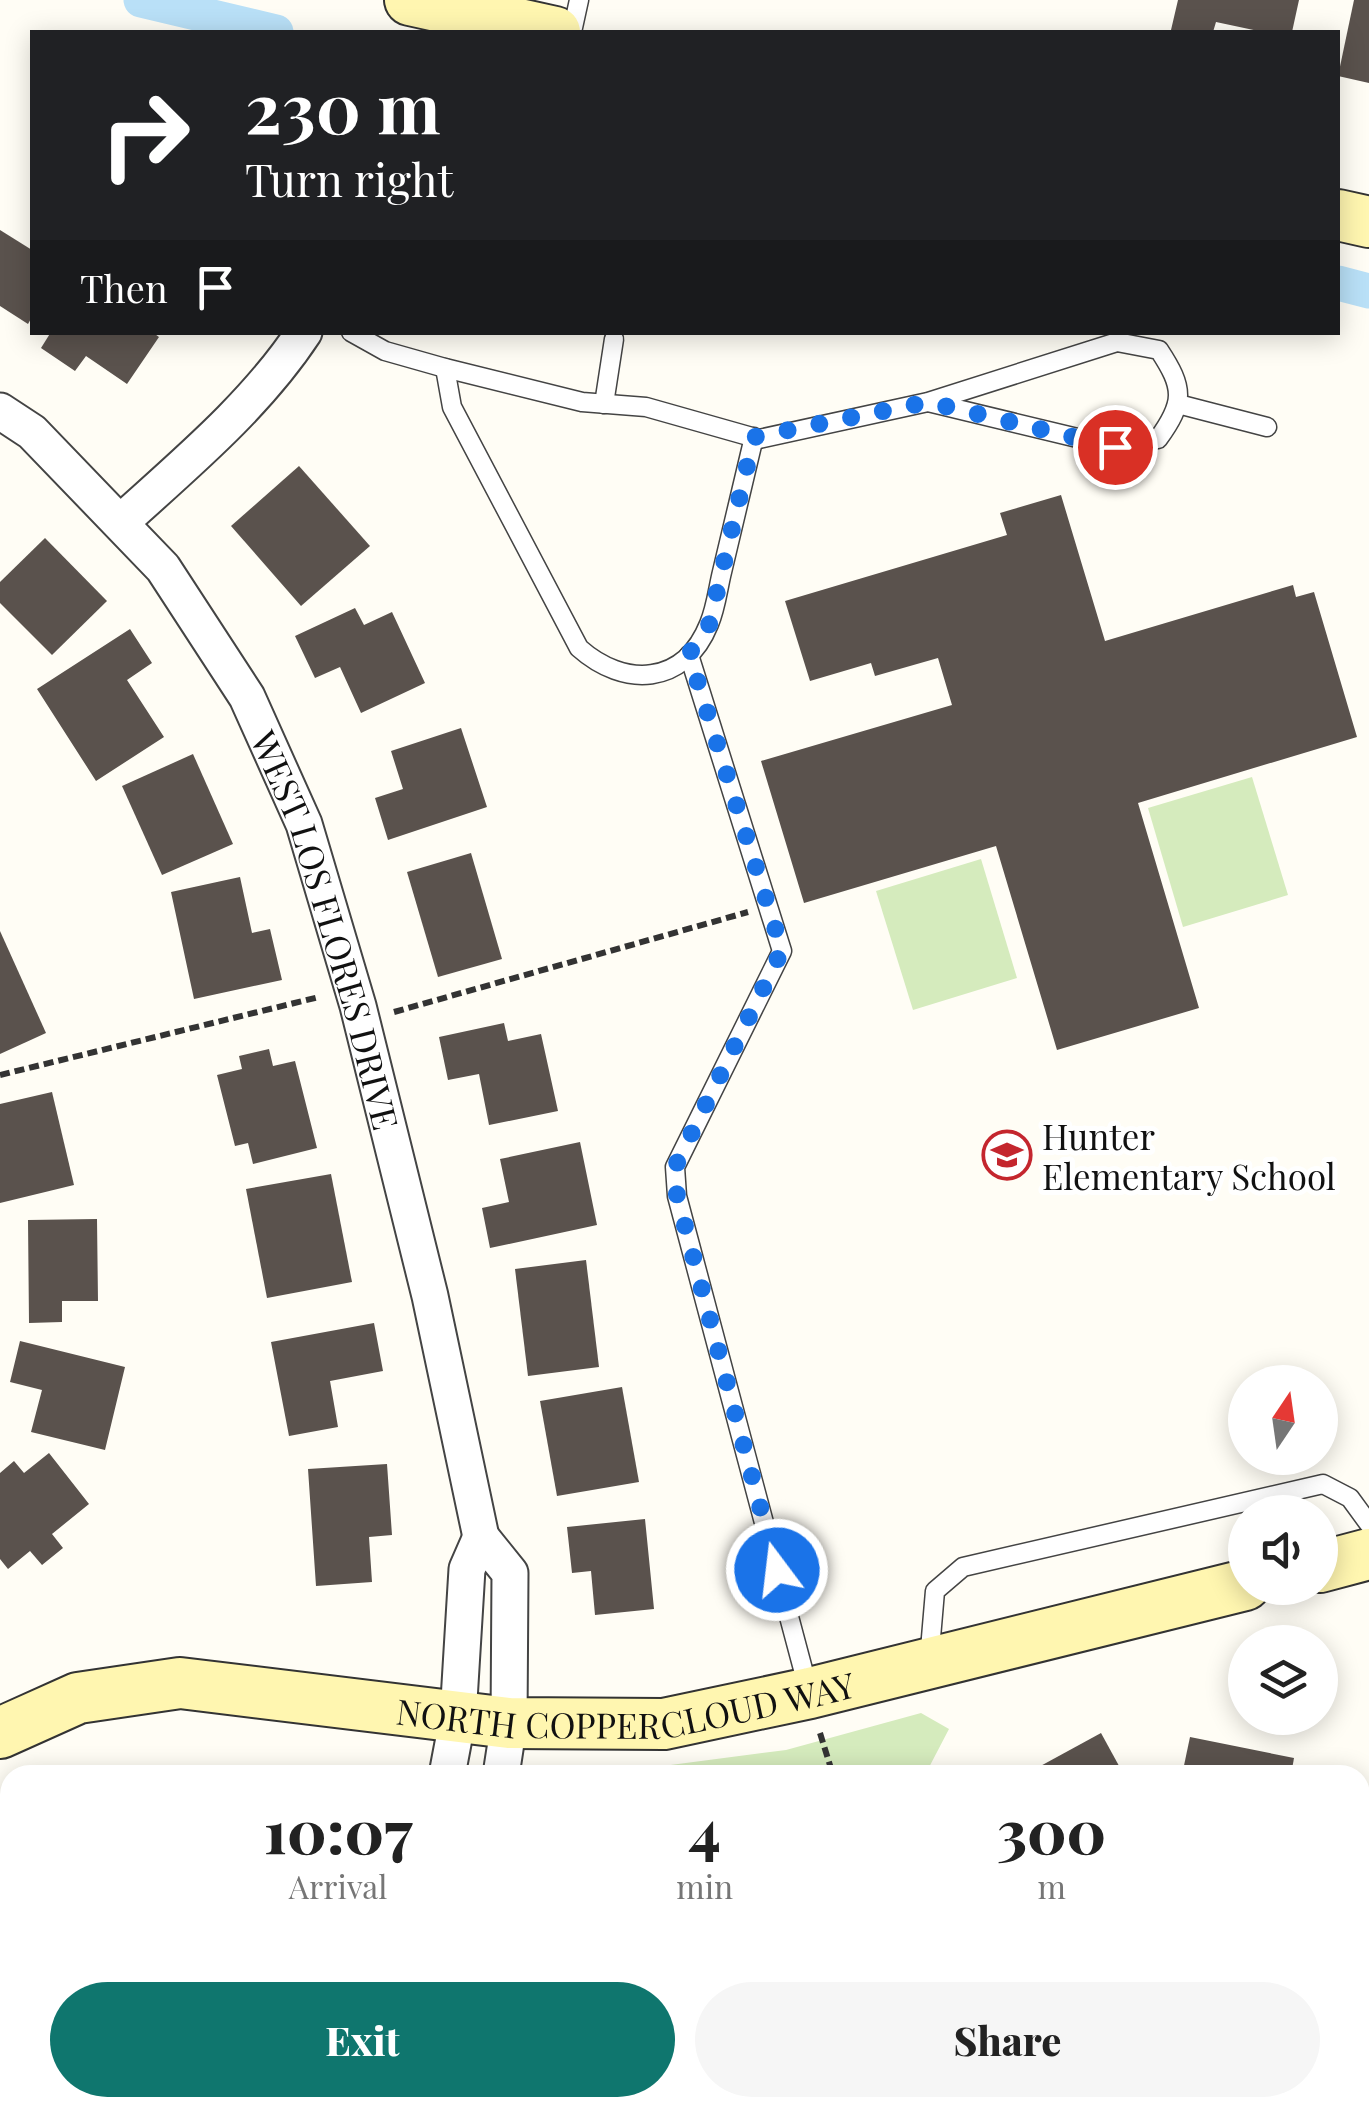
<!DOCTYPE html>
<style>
body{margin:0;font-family:"Playfair Display",serif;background:#f6f6f6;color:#222;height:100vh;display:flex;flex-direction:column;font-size:38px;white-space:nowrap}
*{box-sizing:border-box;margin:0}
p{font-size:32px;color:#767676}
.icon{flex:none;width:55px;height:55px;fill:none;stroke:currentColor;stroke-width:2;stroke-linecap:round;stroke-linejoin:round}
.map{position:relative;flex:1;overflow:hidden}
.details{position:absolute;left:0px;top:1765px;width:1370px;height:352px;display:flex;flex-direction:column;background:#fff;border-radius:30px 30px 0 0;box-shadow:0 5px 25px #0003}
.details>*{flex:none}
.banner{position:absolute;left:30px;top:30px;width:1310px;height:305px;border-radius:0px;box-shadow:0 5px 25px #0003;background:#202124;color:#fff;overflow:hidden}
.needle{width:65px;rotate:13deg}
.controls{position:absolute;left:1228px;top:1365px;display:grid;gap:20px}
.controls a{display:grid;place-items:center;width:110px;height:110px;border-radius:50%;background:#fff;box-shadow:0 5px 25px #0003;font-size:50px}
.pin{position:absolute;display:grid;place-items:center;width:85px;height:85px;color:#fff;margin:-42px;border:5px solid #fff;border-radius:50%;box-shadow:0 2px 10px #0007}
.me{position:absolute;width:110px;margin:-55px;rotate:345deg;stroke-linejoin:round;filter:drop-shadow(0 0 8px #0008)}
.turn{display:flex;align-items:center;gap:35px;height:210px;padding:0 50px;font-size:45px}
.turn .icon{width:130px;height:130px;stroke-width:2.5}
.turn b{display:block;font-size:70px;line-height:85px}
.then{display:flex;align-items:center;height:95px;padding:0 50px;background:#0003;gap:20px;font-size:38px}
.eta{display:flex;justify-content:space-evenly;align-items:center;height:170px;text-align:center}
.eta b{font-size:60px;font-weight:800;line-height:70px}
.button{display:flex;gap:20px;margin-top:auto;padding:20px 50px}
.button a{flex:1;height:115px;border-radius:60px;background:#0f766e;color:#fff;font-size:40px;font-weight:800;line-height:115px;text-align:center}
.button a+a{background:#f6f6f6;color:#222}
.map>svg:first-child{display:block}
.green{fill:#d5ebbd}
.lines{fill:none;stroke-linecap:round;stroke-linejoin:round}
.canal{stroke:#b9e0f7;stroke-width:35}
.building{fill:#5a524d}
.lane-casing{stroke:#444;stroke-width:21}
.street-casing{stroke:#444;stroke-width:39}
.secondary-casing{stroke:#333;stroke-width:54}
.path{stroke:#333;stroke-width:6;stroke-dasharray:10 5;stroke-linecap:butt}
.lane{stroke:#fff;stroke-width:18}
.street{stroke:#fff;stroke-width:35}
.secondary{stroke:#fff6b0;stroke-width:50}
.route{stroke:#1a73e8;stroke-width:18;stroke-dasharray:0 32.4}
.labels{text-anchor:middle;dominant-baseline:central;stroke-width:10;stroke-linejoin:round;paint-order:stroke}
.street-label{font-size:35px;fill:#111;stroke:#fff}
.poi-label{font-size:35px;fill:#111;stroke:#fff;text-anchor:start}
</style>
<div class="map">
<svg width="1369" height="2116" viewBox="0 0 1369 2116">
<rect width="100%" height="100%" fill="#fffdf5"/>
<!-- green -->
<g class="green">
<path d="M1252 777 1288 895 1183 927 1148 808Z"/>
<path d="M981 859 1017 978 913 1010 876 891Z"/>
<path d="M921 1713 949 1729 925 1775H541L547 1771 640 1769 786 1750Z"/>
</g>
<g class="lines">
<!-- canal -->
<g class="canal">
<path d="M141 0 276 32"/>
<path d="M1338 283 1369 291"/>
</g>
</g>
<!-- building -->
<g class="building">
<path d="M1178 0H1299L1292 32H1263L1216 22 1213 32 1171 30Z"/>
<path d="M1354 0H1369V83L1338 76Z"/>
<path d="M0 230 32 250V317L28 324 0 306Z"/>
<path d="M51 332H152L159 337 127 384 86 356 75 371 41 348Z"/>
<path d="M299 466 370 546 301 606 231 526Z"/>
<path d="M1061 495 1105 641 1293 585 1296 597 1314 592 1357 737 1138 803 1199 1008 1057 1050 996 846 804 903 761 761 952 705 938 658 875 676 871 663 810 681 785 601 1007 535 1000 513Z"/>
<path d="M45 538 107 601 52 655 0 603V582Z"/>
<path d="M355 608 364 625 392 612 425 683 361 713 340 667 315 678 295 636Z"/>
<path d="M130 629 152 663 127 680 164 737 96 781 37 689Z"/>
<path d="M461 728 487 807 388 840 375 798 403 789 391 751Z"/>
<path d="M193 754 233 844 162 875 122 786Z"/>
<path d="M471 853 502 959 438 977 407 872Z"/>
<path d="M240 877 252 933 270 929 282 980 194 999 171 892Z"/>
<path d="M0 931 46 1033 0 1054Z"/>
<path d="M504 1023 508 1041 541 1034 558 1111 489 1125 479 1074 448 1080 439 1037Z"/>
<path d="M269 1049 273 1066 295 1061 317 1148 253 1164 248 1143 235 1146 217 1075 242 1069 239 1056Z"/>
<path d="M52 1092 74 1185 0 1203V1104Z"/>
<path d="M580 1142 597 1225 490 1248 482 1208 509 1202 500 1159Z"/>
<path d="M331 1174 352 1282 267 1298 246 1189Z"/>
<path d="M97 1219 98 1301H62V1322L29 1323 28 1220Z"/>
<path d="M586 1260 599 1367 528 1376 515 1269Z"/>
<path d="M374 1323 383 1371 330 1381 338 1427 289 1436 271 1342Z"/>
<path d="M20 1341 125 1367 105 1450 31 1432 42 1390 10 1382Z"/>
<path d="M622 1387 639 1482 557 1496 540 1401Z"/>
<path d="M49 1453 89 1504 52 1534 63 1548 42 1565 30 1551 8 1569 0 1559V1473L14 1461 24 1473Z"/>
<path d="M387 1464 392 1535 369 1537 372 1582 316 1586 308 1469Z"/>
<path d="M645 1519 654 1609 595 1615 591 1571 572 1573 567 1527Z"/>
<path d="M1101 1733 1124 1775H1038L1035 1769Z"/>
<path d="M1190 1737 1294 1758 1291 1775H1182Z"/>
<path d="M1360 1866 1369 1869V1939L1360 1935Z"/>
<path d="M515 2108H633L628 2116H510Z"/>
<path d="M1050 2108H1155L1151 2116H1045Z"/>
<path d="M1192 2108H1231L1251 2116H1188Z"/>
</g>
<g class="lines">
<!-- lane casing -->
<g class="lane-casing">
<g id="lane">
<path d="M572 32 579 0"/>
<path d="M351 332 385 351 445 368 582 402 646 407 759 439 928 402 1117 342 1159 350C1184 388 1185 402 1158 439L1115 447 928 402"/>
<path d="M445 368 452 407 579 648C624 688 684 686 709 624 716 608 718 588 722 572 733 527 743 482 754 437"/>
<path d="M604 404 614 339"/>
<path d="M1178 404 1267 427"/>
<path d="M689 655 782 951 675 1167 677 1196 808 1688"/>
<path d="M929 1661 935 1591 963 1567 1323 1484 1350 1498 1369 1524"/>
</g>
</g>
<!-- street casing -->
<g class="street-casing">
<g id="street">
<path id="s1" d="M0 411 32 432 163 568 247 697 304 824 358 1006 430 1296 481 1537"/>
<path d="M121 522C185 464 256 405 304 332"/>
<path d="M447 1775 458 1717 467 1569 481 1537 510 1573 509 1723 501 1775"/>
<path d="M1360 2089 1369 2094"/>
<path d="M348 2108 360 2116"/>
<path d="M57 2116 63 2108"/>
</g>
</g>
<!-- secondary casing -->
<g class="secondary-casing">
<g id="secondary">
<path d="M410 0 555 32"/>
<path d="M1338 215 1369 222"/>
<path d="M1320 1567 1369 1554"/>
<path id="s2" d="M0 1733 78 1698 180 1683 509 1723 664 1724 810 1693 1245 1585"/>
</g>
</g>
<!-- path -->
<g class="path">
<path d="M394 1012 748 912"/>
<path d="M0 1075 319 997"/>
<path d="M820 1733 833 1775"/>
</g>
<!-- lane -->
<use href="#lane" class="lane"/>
<!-- street -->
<use href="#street" class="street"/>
<!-- secondary -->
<use href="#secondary" class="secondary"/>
</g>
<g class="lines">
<!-- route -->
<path class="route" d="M777 1570 677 1196 675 1167 782 950 689 654 709 625 754 437 928 402 1115 447"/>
</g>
<!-- icons -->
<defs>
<g id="school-ring" transform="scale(2.5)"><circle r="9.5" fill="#fff" stroke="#c4262e" stroke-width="1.5"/><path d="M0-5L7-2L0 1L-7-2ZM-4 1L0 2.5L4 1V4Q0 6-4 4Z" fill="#c4262e"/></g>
</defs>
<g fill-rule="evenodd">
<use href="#school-ring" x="1007" y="1155"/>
</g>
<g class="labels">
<!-- street labels -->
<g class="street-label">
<text stroke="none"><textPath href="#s1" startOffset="628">WEST LOS FLORES DRIVE</textPath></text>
<text stroke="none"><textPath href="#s2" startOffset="638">NORTH COPPERCLOUD WAY</textPath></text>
</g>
<!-- poi labels -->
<g class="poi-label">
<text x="1042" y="1135">Hunter<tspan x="1042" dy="40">Elementary School</tspan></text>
</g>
</g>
</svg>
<div class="controls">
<a><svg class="needle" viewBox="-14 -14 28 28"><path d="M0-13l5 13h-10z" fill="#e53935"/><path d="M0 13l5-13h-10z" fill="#767676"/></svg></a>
<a><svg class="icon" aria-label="sound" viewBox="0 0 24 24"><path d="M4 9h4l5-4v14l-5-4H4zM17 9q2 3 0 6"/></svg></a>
<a><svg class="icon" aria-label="layers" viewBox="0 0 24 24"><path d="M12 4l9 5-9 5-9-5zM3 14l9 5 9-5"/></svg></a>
</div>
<div class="pin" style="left:1115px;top:447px;background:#d93025"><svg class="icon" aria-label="arrive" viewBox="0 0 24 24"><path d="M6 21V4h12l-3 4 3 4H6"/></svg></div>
<svg class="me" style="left:777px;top:1570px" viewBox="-20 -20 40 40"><circle r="17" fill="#1a73e8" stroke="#fff" stroke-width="3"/><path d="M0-11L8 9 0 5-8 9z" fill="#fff"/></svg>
<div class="banner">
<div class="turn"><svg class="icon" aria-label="right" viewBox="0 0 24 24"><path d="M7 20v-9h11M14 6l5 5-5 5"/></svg><div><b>230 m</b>Turn right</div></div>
<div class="then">Then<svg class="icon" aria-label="arrive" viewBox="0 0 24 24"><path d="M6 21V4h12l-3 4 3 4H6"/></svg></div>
</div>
<section class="details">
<div class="eta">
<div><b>10:07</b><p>Arrival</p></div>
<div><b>4</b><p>min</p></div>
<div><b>300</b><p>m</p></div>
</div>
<div class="button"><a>Exit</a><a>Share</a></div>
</section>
</div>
